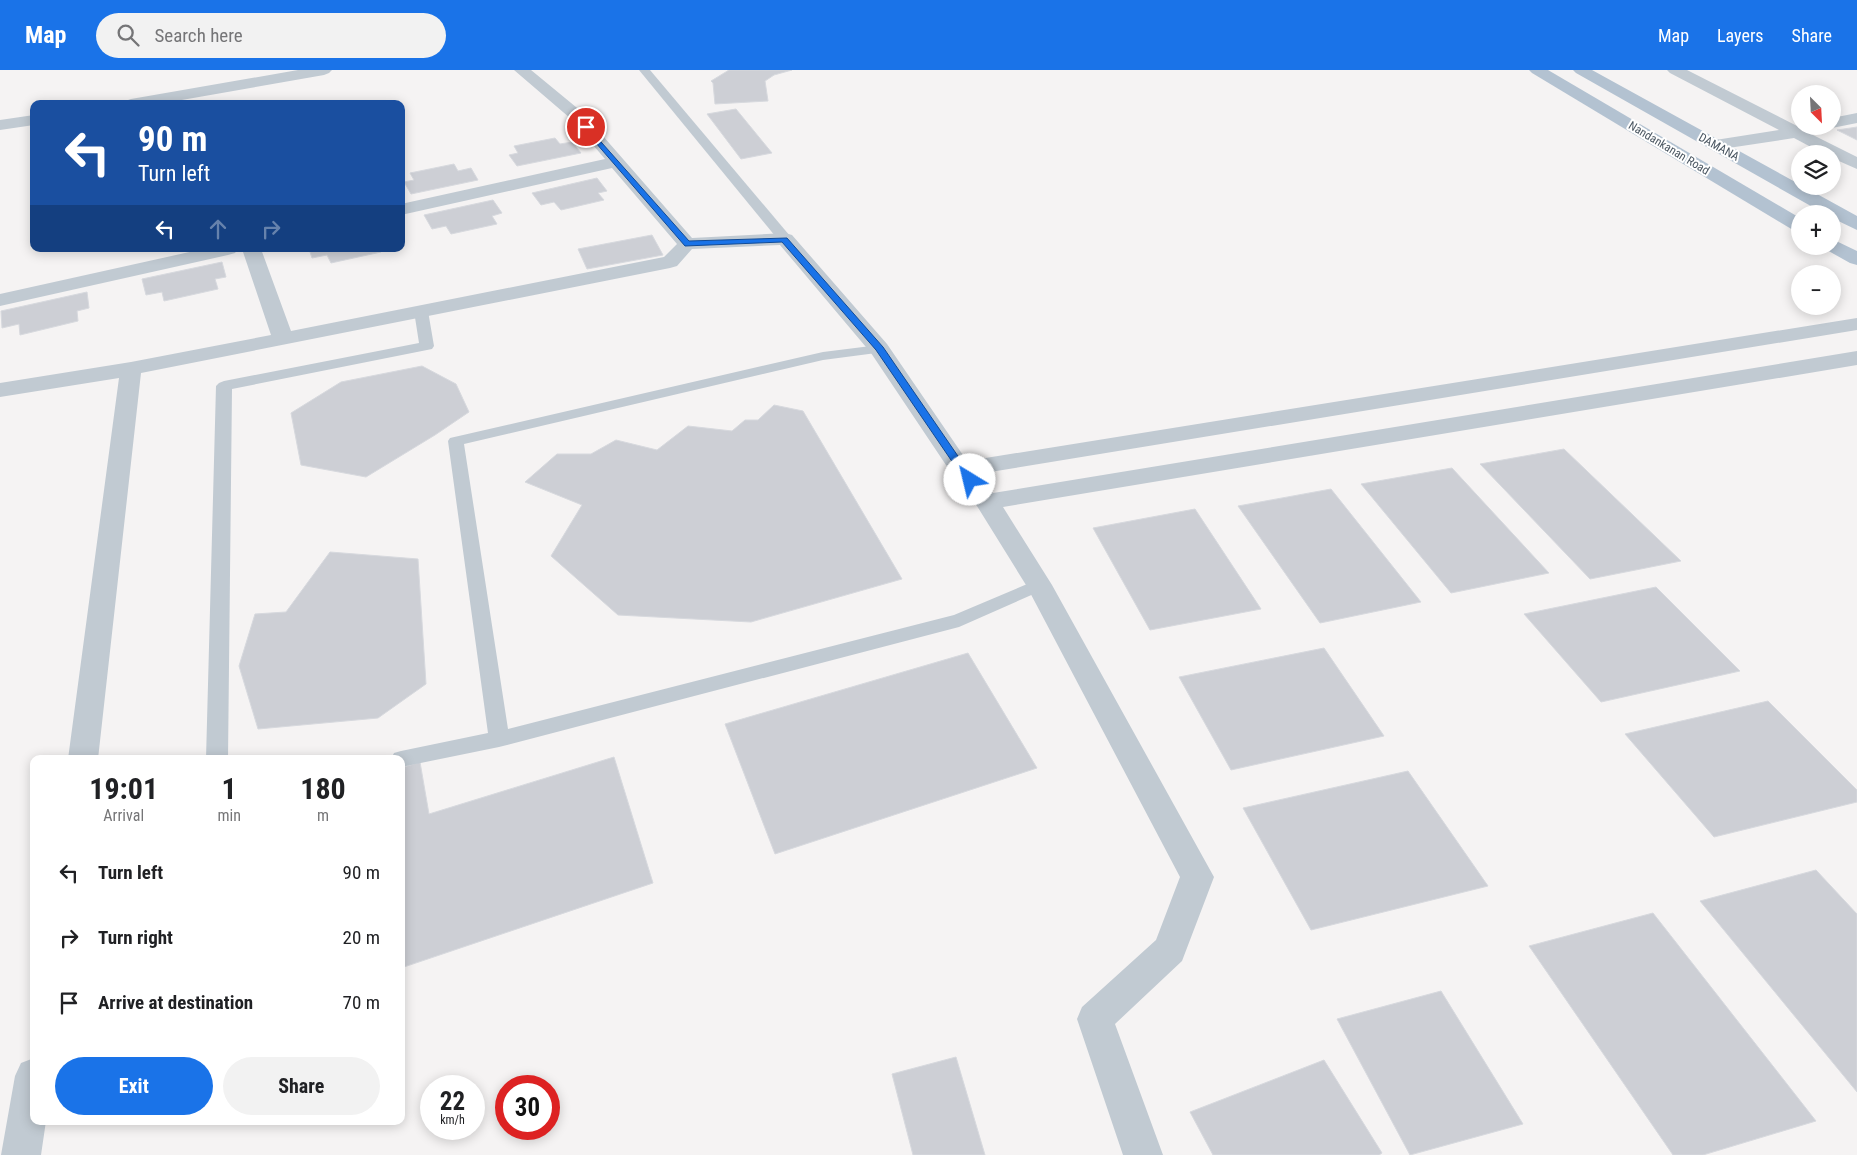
<!DOCTYPE html>
<meta charset="utf-8">
<style>
body{margin:0;font-family:"Roboto Condensed",sans-serif;background:#f2f2f2;color:#202124;height:100vh;display:flex;flex-direction:column;font-size:19px;white-space:nowrap}
*{box-sizing:border-box;margin:0}
p{font-size:16px;color:#757577}
.icon{flex:none;width:28px;height:28px;fill:none;stroke:currentColor;stroke-width:2;stroke-linecap:round;stroke-linejoin:round}
.map{position:relative;flex:1;overflow:hidden}
.details{position:absolute;left:30px;top:685px;width:375px;height:370px;display:flex;flex-direction:column;background:#fff;border-radius:10px;box-shadow:0 2px 12px #0003}
.details>*{flex:none}
.banner{position:absolute;left:30px;top:30px;width:375px;height:152px;border-radius:10px;box-shadow:0 2px 12px #0003;background:#1a4fa0;color:#fff;overflow:hidden}
.needle{width:32px;rotate:156deg}
.fabs{position:absolute;left:1791px;top:15px;display:grid;gap:10px}
.fabs a{display:grid;place-items:center;width:50px;height:50px;border-radius:50%;background:#fff;box-shadow:0 2px 12px #0003;font-size:25px}
.speed{position:absolute;left:420px;top:1005px;display:flex;gap:10px;font-size:25px;font-weight:700;text-align:center}
.speed>*{display:grid;place-content:center;width:65px;height:65px;border-radius:50%;background:#fff;box-shadow:0 2px 12px #0003;line-height:1}
.speed small{font-size:12px;font-weight:400}
.speed .limit{border:8px solid #d22;background:#fff;color:#111}
.pin{position:absolute;display:grid;place-items:center;width:42px;height:42px;color:#fff;margin:-21px;border:2px solid #fff;border-radius:50%;box-shadow:0 1px 5px #0007}
.me{position:absolute;width:55px;margin:-28px;rotate:324deg;stroke-linejoin:round;filter:drop-shadow(0 0 4px #0008)}
.turn{display:flex;align-items:center;gap:18px;height:105px;padding:0 25px;font-size:22px}
.turn .icon{width:65px;height:65px;stroke-width:2.5}
.turn b{display:block;font-size:35px;line-height:42px}
.lanes{display:flex;align-items:center;height:48px;padding:0 25px;background:#0003;justify-content:center;gap:25px;direction:ltr}
.lanes .off{opacity:.35}
.eta{display:flex;justify-content:space-evenly;align-items:center;height:85px;text-align:center}
.eta b{font-size:30px;font-weight:700;line-height:35px}
.action{display:flex;gap:10px;margin-top:auto;padding:10px 25px}
.action a{flex:1;height:58px;border-radius:30px;background:#1a73e8;color:#fff;font-size:20px;font-weight:700;line-height:58px;text-align:center}
.action a+a{background:#f2f2f2;color:#202124}
ul{padding:0;list-style:none}
li{display:flex;align-items:center;gap:15px;height:65px;padding:0 25px}
li div{flex:1}
li b{display:block;font-size:19px}
li em{font-style:normal}
header{display:flex;align-items:center;gap:30px;box-sizing:border-box;height:70px;padding:0 25px;background:#1a73e8;color:#fff}
header strong{font-size:24px}
nav{display:flex;gap:28px;margin-inline-start:auto;font-size:18px}
.search{width:350px;height:45px;background:#f2f2f2;display:flex;align-items:center;gap:12px;box-sizing:border-box;padding:0 18px;border-radius:28px;color:#757577;font-size:19px}
.map>svg:first-child{display:block}
.building{fill:#cdcfd5;stroke:#d7d9de}
.lines{fill:none;stroke-linecap:round;stroke-linejoin:round}
.service{fill:#c1cad2;fill-rule:evenodd}
.minor{fill:#c1cad2;fill-rule:evenodd}
.primary{fill:#b3c2d1;fill-rule:evenodd}
.route{fill:#1a73e8;stroke:#114b97}
.labels{text-anchor:middle;dominant-baseline:central;stroke-width:4;stroke-linejoin:round;paint-order:stroke}
.far-street-label{font-size:12px;fill:#4a5661;stroke:#fff}
</style>
<header>
<strong>Map</strong>
<div class="search"><svg class="icon" aria-label="search" viewBox="0 0 24 24"><circle cx="10" cy="10" r="6"/><path d="M15 15l6 6"/></svg>Search here</div>
<nav><a>Map</a><a>Layers</a><a>Share</a></nav>
</header>
<div class="map">
<svg width="1857" height="1085" viewBox="0 0 1857 1085">
<rect width="100%" height="100%" fill="#f5f3f3"/>
<!-- building -->
<g class="building">
<path d="M729 0H792L774 5 765 11 768 31 715 34 713 13 711 11Z"/>
<path d="M736 39 772 83 741 89 707 44Z"/>
<path d="M1857 57V70L1837 60Z"/>
<path d="M555 68 560 74 572 72 581 83 517 96 509 85 518 83 514 76Z"/>
<path d="M454 94 458 101 471 98 478 110 411 124 404 112 414 110 410 103Z"/>
<path d="M597 108 607 121 598 123 604 130 561 140 554 132 541 135 532 123Z"/>
<path d="M493 130 502 143 492 146 497 154 451 164 446 156 432 159 424 145Z"/>
<path d="M652 165 663 185 587 199 578 179Z"/>
<path d="M309 179H379L381 182 331 193 327 185 312 188Z"/>
<path d="M222 192 226 207 215 209 218 219 164 231 162 222 146 225 142 209Z"/>
<path d="M87 222 89 238 77 241 78 251 20 265 19 254 2 258 1 241Z"/>
<path d="M422 296 456 314 469 342 435 365 366 407 301 395 291 343 341 312Z"/>
<path d="M774 335 803 341 902 509 751 552 618 545 551 486 582 435 525 412 557 384H591L616 370 657 380 688 356 732 361 745 350H758Z"/>
<path d="M1564 379 1681 491 1590 509 1480 394Z"/>
<path d="M1452 398 1549 503 1451 523 1361 414Z"/>
<path d="M1331 419 1421 532 1320 553 1238 436Z"/>
<path d="M1195 439 1261 539 1150 560 1093 458Z"/>
<path d="M330 482 418 489 426 614 378 648 258 659 239 596 255 544 286 542Z"/>
<path d="M1656 517 1740 601 1601 632 1524 544Z"/>
<path d="M1324 578 1384 666 1231 700 1179 607Z"/>
<path d="M968 583 1037 698 775 784 725 654Z"/>
<path d="M1768 631 1857 720V732L1714 767 1625 664Z"/>
<path d="M614 687 653 813 401 898V698L420 692 429 744Z"/>
<path d="M1408 701 1488 816 1311 860 1243 738Z"/>
<path d="M1816 800 1857 844V1022L1700 831Z"/>
<path d="M1653 843 1816 1051 1703 1085H1673L1529 876Z"/>
<path d="M1441 921 1523 1054 1410 1085 1337 949Z"/>
<path d="M956 987 985 1085H913L892 1004Z"/>
<path d="M1324 990 1382 1083 1379 1085H1213L1190 1042Z"/>
</g>
<g class="lines">
<!-- service -->
<g class="service">
<path d="M639 0H650L790 166 791 169 790 172H780Z"/>
<path d="M421 237 426 238 428 241 434 276 432 279 232 319 228 689H206L216 316 219 313 224 311 419 273 414 241 416 238Z"/>
<path d="M879 275 884 276 886 279 884 282 823 290 464 374 508 659 954 545 1039 509 1045 511 1048 515 1045 519 959 557 499 677 401 697V689H391L394 683 401 681 488 663 448 371 450 368 823 282Z"/>
</g>
<!-- minor -->
<g class="minor">
<path d="M298 0H332L329 3 324 5 159 34H123L125 31 131 29Z"/>
<path d="M514 0H531L582 42 692 168 785 163 792 165 887 274 967 391 1857 248V260L978 404 993 423 1857 281V295L1003 437 1052 515 1214 807 1182 891 1115 954 1163 1085H1123L1077 949 1082 937 1156 870 1180 807 1026 515 977 436 952 404 871 283 780 175 692 179 677 196 670 198 141 303 98 689H68L119 308 0 327V313L131 292 271 265 242 179H261L291 261 664 187 677 174 612 98 401 145V134L605 89 570 48Z"/>
<path d="M1667 0H1687L1799 57 1807 58 1809 63 1857 87V99L1832 88V84H1824L1794 68 1715 80 1709 79 1707 75 1709 71 1779 60 1670 3Z"/>
<path d="M1857 43V53L1832 58 1826 56H1832V48Z"/>
<path d="M34 45V55L0 60V50Z"/>
<path d="M203 179H238L235 183 228 185 0 236V224Z"/>
<path d="M34 988V1051H46L41 1085H1L15 1006 21 993Z"/>
</g>
<!-- primary -->
<g class="primary">
<path d="M1529 0H1548L1800 148V162L1793 160 1532 3Z"/>
<path d="M1573 0H1592L1857 146V160L1832 148V144H1825L1576 3Z"/>
<path d="M1832 169 1857 181V195L1850 193 1825 179 1823 176H1832Z"/>
</g>
</g>
<!-- route -->
<path class="route" d="M586 55 689 171 787 168 883 277 973 408V412H966L876 280 782 172 685 176 583 58 582 57Z"/>
<g class="labels">
<!-- far-street labels -->
<g class="far-street-label">
<text transform="translate(1719 77) rotate(29)">DAMANA</text>
<text transform="translate(1669 78) rotate(31)">Nandankanan Road</text>
</g>
</g>
</svg>
<div class="fabs">
<a><svg class="needle" viewBox="-14 -14 28 28"><path d="M0-13l5 13h-10z" fill="#e53935"/><path d="M0 13l5-13h-10z" fill="#757577"/></svg></a>
<a><svg class="icon" aria-label="layers" viewBox="0 0 24 24"><path d="M12 4l9 5-9 5-9-5zM3 14l9 5 9-5"/></svg></a>
<a>+</a>
<a>−</a>
</div>
<div class="speed"><div>22<small>km/h</small></div><div class="limit">30</div></div>
<div class="pin" style="left:586px;top:57px;background:#d93025"><svg class="icon" aria-label="arrive" viewBox="0 0 24 24"><path d="M6 21V4h12l-3 4 3 4H6"/></svg></div>
<svg class="me" style="left:970px;top:410px" viewBox="-20 -20 40 40"><circle r="19" fill="#fff"/><path d="M0-13L10 11 0 6-10 11z" fill="#1a73e8"/></svg>
<div class="banner">
<div class="turn"><svg class="icon" aria-label="left" viewBox="0 0 24 24"><path d="M17 20v-9H6M10 6l-5 5 5 5"/></svg><div><b>90 m</b>Turn left</div></div>
<div class="lanes"><svg class="icon" aria-label="left" viewBox="0 0 24 24"><path d="M17 20v-9H6M10 6l-5 5 5 5"/></svg><svg class="icon off" aria-label="ahead" viewBox="0 0 24 24"><path d="M12 20V5M6 11l6-6 6 6"/></svg><svg class="icon off" aria-label="right" viewBox="0 0 24 24"><path d="M7 20v-9h11M14 6l5 5-5 5"/></svg></div>
</div>
<section class="details">
<div class="eta">
<div><b>19:01</b><p>Arrival</p></div>
<div><b>1</b><p>min</p></div>
<div><b>180</b><p>m</p></div>
</div>
<ul>
<li><svg class="icon" aria-label="left" viewBox="0 0 24 24"><path d="M17 20v-9H6M10 6l-5 5 5 5"/></svg><div><b>Turn left</b></div><em>90 m</em></li>
<li><svg class="icon" aria-label="right" viewBox="0 0 24 24"><path d="M7 20v-9h11M14 6l5 5-5 5"/></svg><div><b>Turn right</b></div><em>20 m</em></li>
<li><svg class="icon" aria-label="arrive" viewBox="0 0 24 24"><path d="M6 21V4h12l-3 4 3 4H6"/></svg><div><b>Arrive at destination</b></div><em>70 m</em></li>
</ul>
<div class="action"><a>Exit</a><a>Share</a></div>
</section>
</div>
